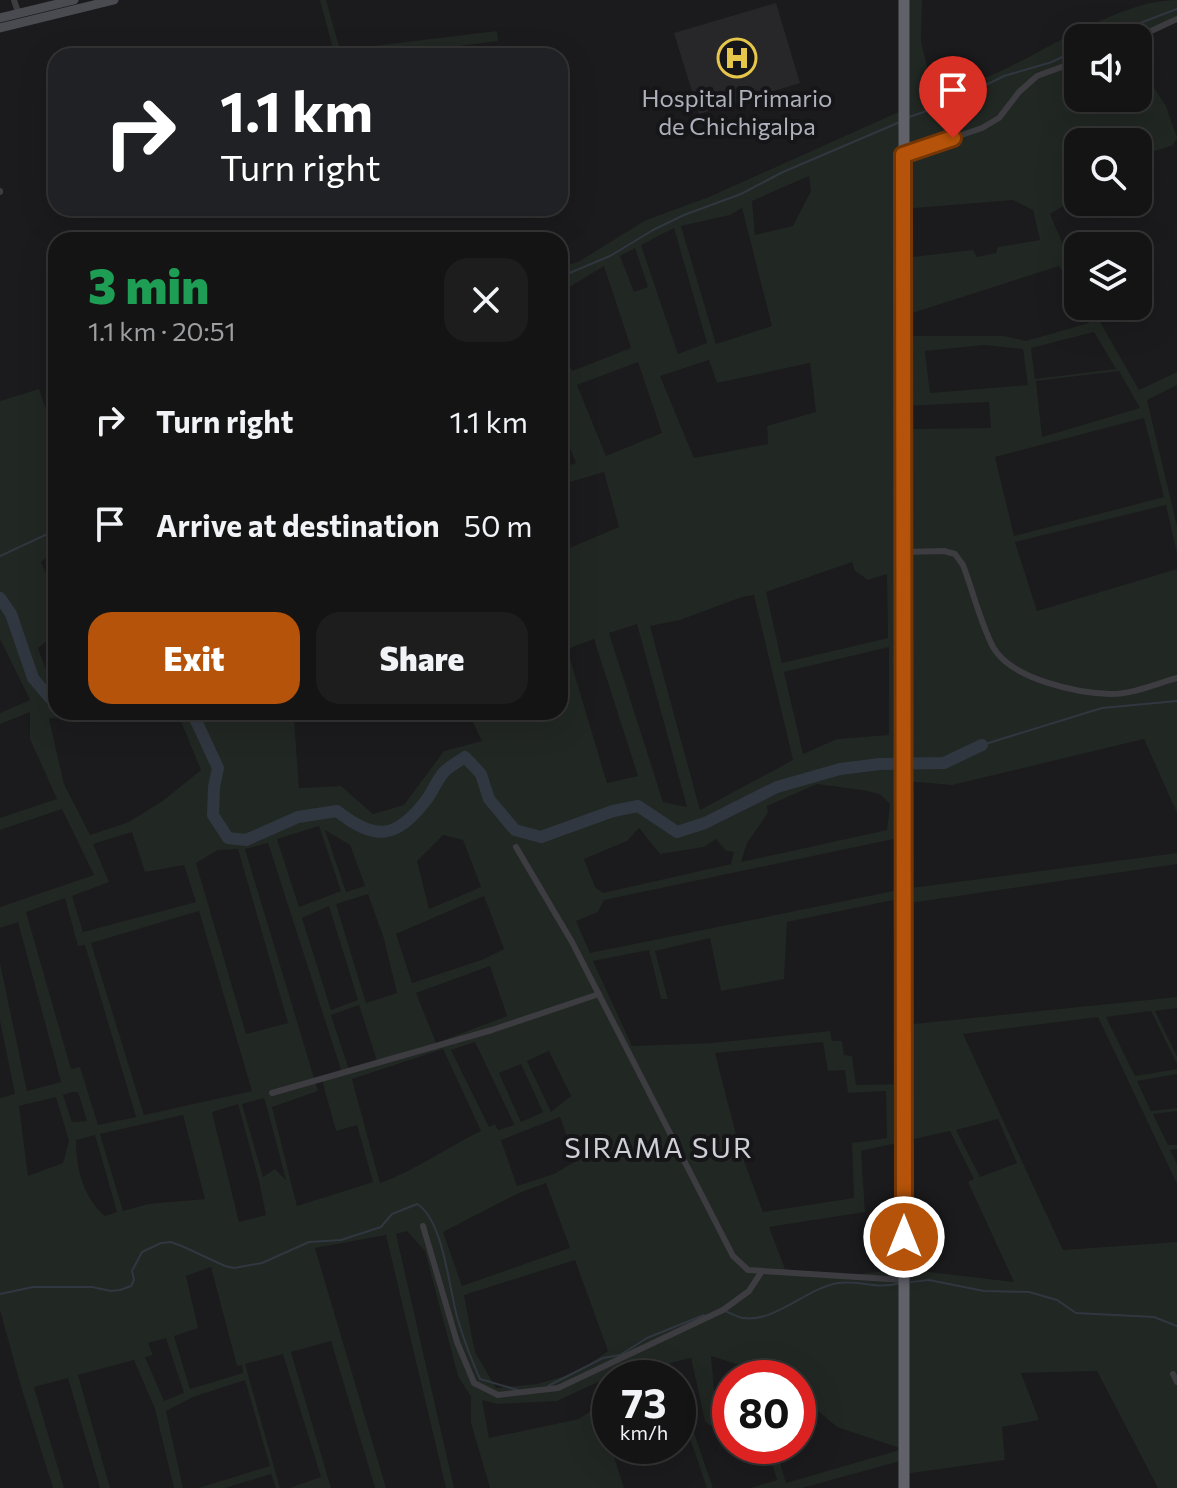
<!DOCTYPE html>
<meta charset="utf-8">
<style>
body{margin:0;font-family:Commissioner,sans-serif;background:#1d1d1e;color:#f1f3f6;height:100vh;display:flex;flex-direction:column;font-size:30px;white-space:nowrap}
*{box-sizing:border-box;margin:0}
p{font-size:26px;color:#9d9ea0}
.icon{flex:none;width:44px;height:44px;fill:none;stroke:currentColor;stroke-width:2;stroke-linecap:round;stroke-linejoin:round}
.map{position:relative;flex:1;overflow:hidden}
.drawer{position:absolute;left:48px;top:232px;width:520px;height:488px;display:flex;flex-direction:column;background:#141415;border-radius:24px;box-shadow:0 8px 32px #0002,0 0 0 2px #333334}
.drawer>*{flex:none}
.banner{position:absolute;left:48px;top:48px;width:520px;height:168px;border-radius:24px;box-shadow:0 8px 32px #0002,0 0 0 2px #333334;background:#202124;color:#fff;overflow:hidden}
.tools{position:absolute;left:1064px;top:24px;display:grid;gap:16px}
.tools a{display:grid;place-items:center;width:88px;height:88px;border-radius:16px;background:#141415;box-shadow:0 8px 32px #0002,0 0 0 2px #333334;font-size:40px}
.speed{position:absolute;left:592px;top:1360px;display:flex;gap:16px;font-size:40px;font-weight:700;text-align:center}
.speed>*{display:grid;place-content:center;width:104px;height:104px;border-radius:50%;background:#141415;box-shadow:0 8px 32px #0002,0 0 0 2px #333334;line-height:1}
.speed small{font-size:20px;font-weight:400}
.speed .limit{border:12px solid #d22;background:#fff;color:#111}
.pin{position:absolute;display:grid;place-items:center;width:68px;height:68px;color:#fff;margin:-82px -34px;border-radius:50% 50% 50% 0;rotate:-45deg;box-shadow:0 0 8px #0007}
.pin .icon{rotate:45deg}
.me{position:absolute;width:88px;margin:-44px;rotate:0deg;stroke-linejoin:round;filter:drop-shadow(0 0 6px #0008)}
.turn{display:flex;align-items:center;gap:28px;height:168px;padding:0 40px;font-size:36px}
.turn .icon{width:104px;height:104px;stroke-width:2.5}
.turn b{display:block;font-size:56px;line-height:68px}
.round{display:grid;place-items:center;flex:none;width:84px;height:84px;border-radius:24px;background:#1d1d1e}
.headline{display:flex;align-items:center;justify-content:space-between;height:136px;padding:0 40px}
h1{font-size:48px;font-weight:800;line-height:60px;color:#1e9e55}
.cta{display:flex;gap:16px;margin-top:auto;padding:16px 40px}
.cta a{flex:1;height:92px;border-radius:24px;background:#b45309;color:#fff;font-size:32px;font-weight:800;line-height:92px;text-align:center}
.cta a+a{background:#1d1d1e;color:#f1f3f6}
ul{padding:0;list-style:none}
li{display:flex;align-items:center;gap:24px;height:104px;padding:0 40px}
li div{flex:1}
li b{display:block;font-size:30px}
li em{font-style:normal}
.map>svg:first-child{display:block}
.built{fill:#272629}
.green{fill:#212722;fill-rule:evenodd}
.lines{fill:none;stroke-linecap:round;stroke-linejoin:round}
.stream{stroke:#313740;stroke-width:2}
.river{stroke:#313740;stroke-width:12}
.minor{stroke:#3c3c41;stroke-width:6}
.secondary{stroke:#4a4b51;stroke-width:9}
.trunk{stroke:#606169;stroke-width:11}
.route-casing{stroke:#753606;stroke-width:20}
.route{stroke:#b45309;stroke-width:14}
.labels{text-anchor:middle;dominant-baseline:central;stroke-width:8;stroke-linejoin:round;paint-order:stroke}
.poi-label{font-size:24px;fill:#aeb0bb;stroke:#161518}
.quarter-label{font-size:28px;letter-spacing:2px;fill:#cfd0d7;stroke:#161518}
</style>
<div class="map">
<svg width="1177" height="1488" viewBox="0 0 1177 1488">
<rect width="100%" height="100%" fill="#1b1a1c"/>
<!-- built -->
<path class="built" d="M776 3 800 83 699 114 674 33Z"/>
<!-- green -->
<g class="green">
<path d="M320 0H326L340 50 497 31 498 41 379 56H335Z"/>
<path d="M904 0H922L921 41 929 75 923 86 925 109C949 88 980 82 1007 68 1055 45 1124 0 1177 0V19L1136 38H1078V98H1138V78L1141 84 1153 86 1166 106 1177 138 1173 145 1138 157V142H1078V197L1050 214 1078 279V300L1059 266 903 316 904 336H1004L1026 341 1089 323 1081 306H1091L1139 390 1177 372V385L1147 400 1177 526V554L1166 505 1015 542 1037 611 1177 569V813L1144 739 952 785 904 781 903 837 604 900 598 912 576 921 590 953 903 889 1177 853V864L903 904V898L787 922 784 979 721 991 710 938 655 951 668 999H661L649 950 593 961 632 1046 712 1043 830 1031 832 1041H842L844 1055 852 1056 856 1085 904 1084V1025L1177 997V1008L1155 1011 1177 1056V1064L1151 1011 1106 1017 1135 1076 1177 1069V1074L1137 1081 1151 1111 1177 1108V1111L1153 1114 1168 1145H1177V1149L1170 1150 1177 1164V1184L1098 1017 963 1034 1063 1250 1177 1242V1488H1158L1097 1371 1021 1373 1039 1420 1002 1427 1005 1460 904 1474V1460L802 1488H751L777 1480 767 1446H775L786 1483 903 1449 837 1427 798 1394V1378H746L739 1365 711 1356 717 1421 710 1426 705 1421 691 1358 670 1363 675 1378H669L664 1364 626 1373 624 1378 611 1376 557 1401 497 1404 482 1400 489 1438 579 1419 604 1402 610 1382V1412L603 1422 624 1488H490L471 1423V1397L458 1376 425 1251 407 1231 396 1234 454 1488H446L386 1235 315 1248 386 1488H375L331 1341 291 1352 331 1488H289L321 1477 283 1354 245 1364 280 1488H276L271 1474 225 1488H198L270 1466 245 1380 193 1397 166 1411 183 1488H174L155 1409 134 1360 78 1375 110 1488H100L68 1378 34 1387 64 1488H53L22 1390 0 1310V1098L15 1094 0 1021V963L27 1091 61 1082 18 922 0 928V907L94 875 62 809 0 830V818L57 799 30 739V712L0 724V713L30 700 0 639V401L39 389 56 438V550L41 562 56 597V634L38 648 52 686 56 685V712H82L49 719 64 784 90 835 129 822 164 800 201 770 177 712H291L294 719 299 788 341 786 373 814 404 805 444 751 482 741 468 712H560V552L619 527 604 472 560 485V468L576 463 560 424V343L572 371 631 348 604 266 560 293V267L578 262 646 220 709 197 903 110ZM809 176 811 191 793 226 755 235 752 201ZM1013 200 1033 210 1040 240 998 247 996 253 977 257 973 250 903 258V209ZM742 208 772 326 716 344 681 226 730 215ZM674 228 707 343 678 354 641 245ZM635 248 648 287 634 292 620 256ZM1094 332 1116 369 1035 379 1031 348ZM984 345 1023 349 1028 385 930 393 925 351ZM709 360 717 383 810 363 816 412 767 426 768 444 694 458 660 376ZM638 362 662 433 606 456 577 385ZM1119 371 1140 408 1042 437 1036 381ZM989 402 991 428 904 429V406ZM1144 418 1164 497 1014 536 995 457ZM852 562 855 571 868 580 887 574 888 638 782 663 766 592ZM754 595 793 760 700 810 650 626 680 620 742 597ZM637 624 687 807 663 802 609 633ZM594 639 638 776 607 783 567 649ZM889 647V735L837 739 803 754 784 672ZM817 784 868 791 881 795 890 804 887 830 741 862 747 843 768 813 767 806ZM319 826 341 891 299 907 277 839ZM639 828 660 854 704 847 716 839 726 851 734 852 731 864 603 893 595 887 584 859 627 841ZM325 830 350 845 365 886 346 892ZM132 832 145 872 184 865 196 902 83 932 72 896 109 882 93 844ZM443 835 463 840 481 887 429 909 417 861ZM268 843 342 1073 322 1080 336 1131 357 1125 373 1182 297 1206 272 1107 318 1091 245 849ZM238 849 288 1023 246 1034 196 863 218 850ZM368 894 384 939 397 993 366 1003 336 904ZM484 896 504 949 484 959 412 983 396 934ZM65 898 78 946 85 945 136 1117 98 1125 80 1067 71 1069 26 912ZM329 906 358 1000 331 1010 302 918ZM199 911 252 1091 144 1115 91 943ZM490 966 507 1016 436 1043 416 993ZM359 1005 377 1061 349 1070 331 1015ZM475 1042 514 1124V1125L498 1130 495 1124 489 1127 451 1050ZM823 1042 828 1071 845 1070 848 1093 886 1091 887 1138 852 1143 854 1198 763 1212 740 1150 715 1053ZM443 1049 481 1131C447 1147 415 1171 380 1183L352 1079ZM549 1051 571 1096 551 1112 527 1061ZM521 1064 543 1112 521 1122 499 1073ZM72 1092H78L87 1121 72 1122 63 1095ZM56 1097 69 1141 63 1163 28 1176 19 1106ZM264 1098 267 1108 286 1180 275 1169 263 1177 242 1104ZM238 1104 259 1181 266 1215 239 1222 212 1112ZM183 1115 205 1199 148 1204 123 1211 100 1134ZM560 1117 576 1161 554 1174 517 1186 501 1140ZM998 1119 1017 1163 980 1177 956 1130ZM950 1131 974 1179 968 1182 1014 1282 904 1269 842 1276 785 1269 769 1227 865 1212 861 1151ZM95 1135 117 1212 105 1216C83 1197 76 1168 76 1140ZM546 1183 570 1248 462 1286 443 1232 519 1193ZM575 1260 608 1351 575 1373 537 1384 496 1388 475 1352 464 1295ZM211 1267 237 1366 242 1365 243 1373 190 1389 174 1336 198 1328 186 1276ZM166 1338 184 1393 164 1401 145 1357 153 1355 148 1343Z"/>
<path d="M678 1386 713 1488H707L678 1404Z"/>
</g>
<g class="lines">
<!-- stream -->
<g class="stream">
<path d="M1101 38 1177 9"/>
<path d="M909 117 950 103 1004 76 1052 62 1078 49"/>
<path d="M560 277 610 256 653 230 684 215 741 194 783 172 900 122"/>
<path d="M0 556 56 530"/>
<path d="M982 745 1102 708 1177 701"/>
<path d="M911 1282 929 1280 984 1291 1029 1292 1057 1300 1076 1313 1154 1317 1177 1326"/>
<path d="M0 1294 33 1287H92L111 1291 120 1290 131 1286 134 1280 132 1271 142 1252 161 1243 171 1242 184 1247 225 1266 234 1268 262 1263 309 1242 341 1240 381 1227 392 1214 417 1204C444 1220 449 1291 458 1320 464 1340 471 1359 480 1379L518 1390"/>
<path d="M725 1311C731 1313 737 1317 743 1318 774 1323 807 1288 838 1283 860 1280 878 1290 900 1283"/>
<path d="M548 1386 603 1358 620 1355 647 1338 704 1315"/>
</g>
<!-- river -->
<g class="river">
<path d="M0 598 11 614 33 678 49 697 56 698"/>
<path d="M192 712 218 768 214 787 213 815 228 838 246 840 298 817 337 811C375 841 396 840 427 799 433 791 437 780 444 772 450 766 458 762 465 757L481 774 489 799 515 830 541 837 613 811 638 806 677 832 705 823 777 787 840 769 880 764 944 763 982 745"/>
</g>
<!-- minor -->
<g class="minor">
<path d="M14 0 18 12"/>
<path d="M1136 38 1177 19"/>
<path d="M903 155 982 128 999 118 1019 92 1037 76 1078 61"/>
<path d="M0 191V192"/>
<path d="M903 552 944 551 955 554 963 565C973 591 980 622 993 647 1011 679 1076 693 1111 694 1133 694 1156 684 1177 678"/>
<path d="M516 847 572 942 733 1256 748 1270 904 1280"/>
<path d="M272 1093 492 1030 599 994"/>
<path d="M423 1226 457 1342 474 1383 498 1395 558 1388 723 1310 749 1291 762 1271"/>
<path d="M1173 1374 1177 1382"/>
</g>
<!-- secondary -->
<g class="secondary">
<path d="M0 18 74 0"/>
<path d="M0 28 114 0"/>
</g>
<!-- trunk -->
<path class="trunk" d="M904 0V1488"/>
</g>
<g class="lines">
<!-- route casing -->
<g class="route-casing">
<path id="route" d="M904 1237 903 155 953 138"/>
</g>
<!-- route -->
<use href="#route" class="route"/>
</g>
<!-- icons -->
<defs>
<g id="hospital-ring" transform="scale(2)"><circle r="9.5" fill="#161518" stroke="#e5c54a" stroke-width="1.5"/><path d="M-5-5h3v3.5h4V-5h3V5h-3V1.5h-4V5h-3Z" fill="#e5c54a"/></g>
</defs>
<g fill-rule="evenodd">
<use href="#hospital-ring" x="737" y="58"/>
</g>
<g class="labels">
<!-- poi labels -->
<g class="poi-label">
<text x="737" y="97">Hospital Primario<tspan x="737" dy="28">de Chichigalpa</tspan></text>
</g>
<!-- quarter labels -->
<g class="quarter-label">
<text x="659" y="1147">SIRAMA SUR</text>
</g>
</g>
</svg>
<div class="tools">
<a><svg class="icon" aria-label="sound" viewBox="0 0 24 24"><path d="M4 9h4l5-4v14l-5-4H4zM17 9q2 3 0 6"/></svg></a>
<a><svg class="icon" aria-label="search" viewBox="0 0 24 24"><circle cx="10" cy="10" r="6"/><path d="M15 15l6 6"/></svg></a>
<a><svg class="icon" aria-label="layers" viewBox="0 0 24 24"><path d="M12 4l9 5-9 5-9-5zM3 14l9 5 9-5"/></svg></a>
</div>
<div class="speed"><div>73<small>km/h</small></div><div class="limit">80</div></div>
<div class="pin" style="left:953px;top:138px;background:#d93025"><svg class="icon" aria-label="arrive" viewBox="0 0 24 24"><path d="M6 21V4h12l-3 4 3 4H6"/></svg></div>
<svg class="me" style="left:904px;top:1237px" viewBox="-20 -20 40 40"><circle r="17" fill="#b45309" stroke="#fff" stroke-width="3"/><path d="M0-11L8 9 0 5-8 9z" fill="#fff"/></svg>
<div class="banner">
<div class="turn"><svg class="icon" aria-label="right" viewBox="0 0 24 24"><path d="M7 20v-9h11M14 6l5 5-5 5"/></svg><div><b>1.1 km</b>Turn right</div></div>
</div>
<section class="drawer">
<div class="headline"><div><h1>3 min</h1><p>1.1 km · 20:51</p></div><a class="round"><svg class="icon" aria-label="close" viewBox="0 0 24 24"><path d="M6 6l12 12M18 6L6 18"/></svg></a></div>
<ul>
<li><svg class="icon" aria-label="right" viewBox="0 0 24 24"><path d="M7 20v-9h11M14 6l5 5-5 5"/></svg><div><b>Turn right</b></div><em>1.1 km</em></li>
<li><svg class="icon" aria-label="arrive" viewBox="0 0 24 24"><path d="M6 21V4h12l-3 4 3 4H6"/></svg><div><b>Arrive at destination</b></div><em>50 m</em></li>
</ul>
<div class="cta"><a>Exit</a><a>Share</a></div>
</section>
</div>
